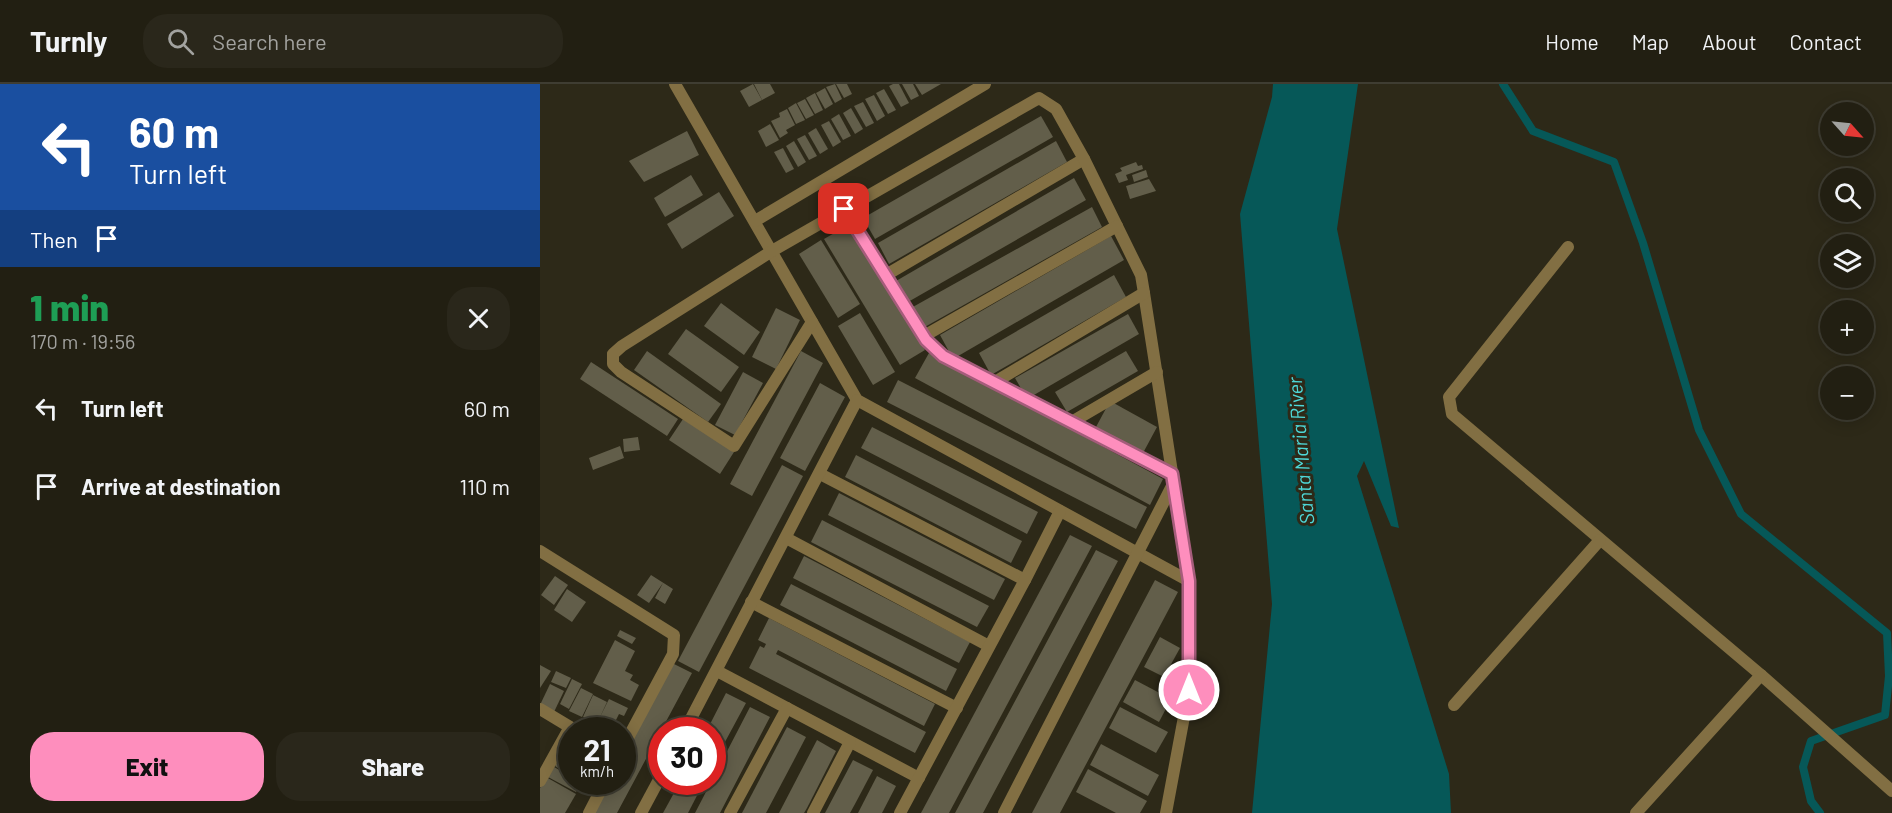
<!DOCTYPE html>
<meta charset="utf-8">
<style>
body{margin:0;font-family:Barlow,sans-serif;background:#2a271b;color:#f1f3f6;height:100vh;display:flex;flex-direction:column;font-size:22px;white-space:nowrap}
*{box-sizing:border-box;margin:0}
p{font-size:20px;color:#a2a29f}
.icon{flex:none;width:33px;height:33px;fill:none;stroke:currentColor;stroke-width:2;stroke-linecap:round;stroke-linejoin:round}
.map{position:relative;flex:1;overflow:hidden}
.panel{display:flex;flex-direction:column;background:#221f12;width:540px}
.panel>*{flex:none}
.guide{background:#1a4fa0;color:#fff;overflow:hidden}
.needle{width:39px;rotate:117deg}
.tools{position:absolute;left:1280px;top:18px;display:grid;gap:12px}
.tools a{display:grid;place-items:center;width:54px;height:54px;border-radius:50%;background:#221f12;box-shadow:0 3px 15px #0003,0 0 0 2px #3f3d32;font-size:30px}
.speed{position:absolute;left:18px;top:633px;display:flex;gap:12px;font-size:30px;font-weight:700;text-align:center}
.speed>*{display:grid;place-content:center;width:78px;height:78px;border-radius:50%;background:#221f12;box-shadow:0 3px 15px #0003,0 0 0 2px #3f3d32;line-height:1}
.speed small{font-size:15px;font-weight:400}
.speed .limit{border:9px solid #d22;background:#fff;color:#111}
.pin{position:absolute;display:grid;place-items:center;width:51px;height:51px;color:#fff;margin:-26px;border-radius:12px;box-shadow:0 3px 9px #0006}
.me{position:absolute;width:66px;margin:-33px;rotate:0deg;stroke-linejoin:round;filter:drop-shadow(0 0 4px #0008)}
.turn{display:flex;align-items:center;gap:21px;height:126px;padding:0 30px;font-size:27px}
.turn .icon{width:78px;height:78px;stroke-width:2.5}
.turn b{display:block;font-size:42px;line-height:51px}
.then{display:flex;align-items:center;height:57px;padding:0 30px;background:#0003;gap:12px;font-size:22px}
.round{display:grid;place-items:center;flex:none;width:63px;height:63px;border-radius:24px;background:#2a271b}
.overview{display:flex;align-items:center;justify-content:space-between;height:102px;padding:0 30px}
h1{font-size:36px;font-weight:800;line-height:45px;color:#1e9e55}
.primary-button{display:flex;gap:12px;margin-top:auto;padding:12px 30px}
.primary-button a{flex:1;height:69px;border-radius:24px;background:#fe8ebd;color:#111;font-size:24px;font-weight:800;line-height:69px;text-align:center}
.primary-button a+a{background:#2a271b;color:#f1f3f6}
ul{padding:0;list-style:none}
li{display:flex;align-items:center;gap:18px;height:78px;padding:0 30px}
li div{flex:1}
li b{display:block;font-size:22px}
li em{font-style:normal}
header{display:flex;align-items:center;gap:36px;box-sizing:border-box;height:84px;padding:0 30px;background:#221f12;border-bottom:2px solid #3f3d32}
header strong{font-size:28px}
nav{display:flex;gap:33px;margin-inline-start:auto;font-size:21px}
.search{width:420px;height:54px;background:#2a271b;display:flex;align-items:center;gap:15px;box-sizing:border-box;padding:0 21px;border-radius:24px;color:#a2a29f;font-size:22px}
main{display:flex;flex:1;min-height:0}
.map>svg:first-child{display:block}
.water{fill:#065858}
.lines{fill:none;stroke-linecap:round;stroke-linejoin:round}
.stream{stroke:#065858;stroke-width:8}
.building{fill:#625e4a}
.minor{stroke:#826f43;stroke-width:12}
.route-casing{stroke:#a55c7b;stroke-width:15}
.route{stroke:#fe8ebd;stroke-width:10}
.labels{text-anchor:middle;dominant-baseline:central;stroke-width:6;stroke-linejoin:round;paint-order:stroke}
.water-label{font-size:20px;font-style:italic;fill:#4ed7d7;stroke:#2d2918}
</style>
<header>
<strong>Turnly</strong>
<div class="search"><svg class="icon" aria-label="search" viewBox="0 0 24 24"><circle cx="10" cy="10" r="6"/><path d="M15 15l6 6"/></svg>Search here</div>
<nav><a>Home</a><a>Map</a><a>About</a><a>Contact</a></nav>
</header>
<main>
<section class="panel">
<div class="guide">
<div class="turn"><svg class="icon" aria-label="left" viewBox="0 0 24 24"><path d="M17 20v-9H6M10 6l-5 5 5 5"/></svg><div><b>60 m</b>Turn left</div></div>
<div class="then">Then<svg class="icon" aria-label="arrive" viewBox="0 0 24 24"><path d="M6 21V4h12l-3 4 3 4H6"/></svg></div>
</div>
<div class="overview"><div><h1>1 min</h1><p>170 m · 19:56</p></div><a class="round"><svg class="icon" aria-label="close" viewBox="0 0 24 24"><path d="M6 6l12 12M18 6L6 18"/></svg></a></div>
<ul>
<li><svg class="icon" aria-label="left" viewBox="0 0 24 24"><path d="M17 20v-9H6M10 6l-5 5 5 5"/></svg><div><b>Turn left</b></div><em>60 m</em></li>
<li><svg class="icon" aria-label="arrive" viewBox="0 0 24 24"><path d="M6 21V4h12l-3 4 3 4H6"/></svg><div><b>Arrive at destination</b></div><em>110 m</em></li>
</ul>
<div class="primary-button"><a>Exit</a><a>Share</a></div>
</section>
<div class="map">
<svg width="1352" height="729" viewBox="0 0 1352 729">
<rect width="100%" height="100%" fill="#2d2918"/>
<!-- water -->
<path class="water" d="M733 0H818L797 145 859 444 851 442 824 377 817 392 909 690 911 729H712L732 520 700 130 732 13Z"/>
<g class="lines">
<!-- stream -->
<path class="stream" d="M963 0 993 47 1074 78 1103 159 1159 346 1201 430 1347 549 1349 592 1345 631 1271 657 1263 683 1271 717 1280 729"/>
</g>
<!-- building -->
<g class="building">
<path d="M213 0 222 16 209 23 200 7Z"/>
<path d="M214 0H230L235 9 222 16Z"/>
<path d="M295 0 302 15 295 19 286 3Z"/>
<path d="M296 0H307L312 10 304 14Z"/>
<path d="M353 0H359L369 19 361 23 349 2Z"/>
<path d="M362 0H373L379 12 371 16Z"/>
<path d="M375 0H401L382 11Z"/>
<path d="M285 4 293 20 285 25 276 9Z"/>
<path d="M344 5 356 26 348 30 336 9Z"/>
<path d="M275 9 283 26 275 30 266 14Z"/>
<path d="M334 11 345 32 337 37 325 15Z"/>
<path d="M265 15 274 31 266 35 257 19Z"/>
<path d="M323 18 334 39 326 43 314 22Z"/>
<path d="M256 19 265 36 256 40 248 24Z"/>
<path d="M311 24 323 45 315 50 303 29Z"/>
<path d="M247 25 255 41 246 46 248 49 240 54 231 37 240 33 239 29Z"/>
<path d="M299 30 311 52 303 56 291 35Z"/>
<path d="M501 32 513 53 335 155 323 134Z"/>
<path d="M289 37 301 58 293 63 281 41Z"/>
<path d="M230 40 239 56 226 63 218 47Z"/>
<path d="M276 44 288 65 280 70 268 49Z"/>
<path d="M147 47 159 71 104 98 89 77Z"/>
<path d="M265 51 277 72 269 76 257 55Z"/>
<path d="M254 57 266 78 258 83 246 62Z"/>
<path d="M516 57 527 78 349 180 338 159Z"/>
<path d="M243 64 254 85 246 89 234 68Z"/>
<path d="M596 78 598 82 602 81 603 85 586 91 588 96 579 99 575 90 582 87 580 84Z"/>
<path d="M606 86 608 93 594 98 592 91Z"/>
<path d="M151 91 163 111 125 133 114 114Z"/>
<path d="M534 94 546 116 368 218 356 197Z"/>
<path d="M609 95 616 107 590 115 586 102Z"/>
<path d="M179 108 194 132 142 165 127 140Z"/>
<path d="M552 123 562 143 383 244 371 224Z"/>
<path d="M310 140 385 266 360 281 284 155Z"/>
<path d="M571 152 584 176 413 275 400 251Z"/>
<path d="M281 156 320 220 298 234 259 170Z"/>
<path d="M574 191 586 213 451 291 439 269Z"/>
<path d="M181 219 220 248 204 271 164 242Z"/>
<path d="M236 224 260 236 236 285 212 273Z"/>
<path d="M320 229 355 288 333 301 298 242Z"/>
<path d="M588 230 599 250 487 315 475 294Z"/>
<path d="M146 245 199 283 181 308 128 270Z"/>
<path d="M107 267 181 320 168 338 94 286Z"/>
<path d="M261 267 283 279 212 412 190 400Z"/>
<path d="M586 267 598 287 527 328 515 308Z"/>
<path d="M389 269 623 395 610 421 375 294Z"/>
<path d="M51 278 138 335 127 352 40 295Z"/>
<path d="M203 288 223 299 195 351 175 341Z"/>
<path d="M358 296 607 423 596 445 347 318Z"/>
<path d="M280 299 305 313 265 387 240 374Z"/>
<path d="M570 317 617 343 603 369 556 343Z"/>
<path d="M143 335 194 368 180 390 129 356Z"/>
<path d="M332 343 498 428 487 450 321 364Z"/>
<path d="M98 353 100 366 84 368 83 355Z"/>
<path d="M80 362 84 374 53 386 49 374Z"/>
<path d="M316 371 482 457 471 479 305 393Z"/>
<path d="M242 381 263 392 159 588 138 577Z"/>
<path d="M299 409 465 495 454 516 288 431Z"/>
<path d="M282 436 449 522 437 543 271 458Z"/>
<path d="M530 451 552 462 484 589 409 729H381Z"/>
<path d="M556 466 578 477 541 546 443 729H415Z"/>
<path d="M264 472 430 558 419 579 253 494Z"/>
<path d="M111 491 133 505 125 520 115 514 123 499 109 519 97 511Z"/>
<path d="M15 492 28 501 14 521 1 511Z"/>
<path d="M615 496 638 508 613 555 520 729H492Z"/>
<path d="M251 500 417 585 406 607 240 521Z"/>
<path d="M27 505 46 518 32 538 14 526Z"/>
<path d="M229 534 395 620 384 642 238 566 236 570 386 648 375 669 209 584 220 562 224 564 226 560 218 556Z"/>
<path d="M80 546 96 554 92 560 77 552Z"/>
<path d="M620 553 640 564 624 593 604 583Z"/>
<path d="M75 556 95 567 85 587 93 591 90 596 99 601 91 617 53 599Z"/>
<path d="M132 579 152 589 77 729H52L69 698H82V671Z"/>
<path d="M0 581 11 587 0 604Z"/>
<path d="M16 587 31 594 26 604 11 598Z"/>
<path d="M32 595 42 600 29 625 20 620Z"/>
<path d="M595 596 631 615 619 638 583 618Z"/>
<path d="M10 600 24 607 14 628 0 621Z"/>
<path d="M41 604 53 610 42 633 29 627Z"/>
<path d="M186 609 206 619 172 682V646H167Z"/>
<path d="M53 611 67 618 59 635 69 615 88 624 84 632 79 630 71 646H66L67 644 43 633Z"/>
<path d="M210 623 230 633 218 656 180 729H155Z"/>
<path d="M580 623 628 648 616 669 569 644Z"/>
<path d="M247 643 266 653 254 676 226 729H202Z"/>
<path d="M277 656 296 667 267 724 264 729H239Z"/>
<path d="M561 660 619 691 608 712 550 681Z"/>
<path d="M27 661 32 664V698H50L48 701 42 698 36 708 8 693 14 683 30 692 15 682Z"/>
<path d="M313 676 333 686 315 720 310 729H285Z"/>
<path d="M548 685 607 717 600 729H576L536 708Z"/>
<path d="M337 692 356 702 342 729H318Z"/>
<path d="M6 693 36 710 25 729H0V704Z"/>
<path d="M140 698H164L148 729H123Z"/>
</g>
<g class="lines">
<!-- minor -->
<g class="minor">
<path d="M135 0 317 316 649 497"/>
<path d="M305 125 386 256 403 272 632 390"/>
<path d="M215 137 445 0"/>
<path d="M1028 163 909 313 912 330 1221 591 1352 707"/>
<path d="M346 191 544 75"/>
<path d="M272 238 194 362 81 288 73 280V270L82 262 232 167 499 14 516 25 544 75 601 191 604 209 649 497V606L626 729"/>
<path d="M384 252 577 142"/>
<path d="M455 298 604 209"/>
<path d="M530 339 617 288"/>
<path d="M280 390 485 496"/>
<path d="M246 454 449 562"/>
<path d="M0 467 134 551 133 570 82 665"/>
<path d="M211 518 417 624"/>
<path d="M177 587 379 694"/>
<path d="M914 621 1060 456"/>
<path d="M0 625 30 643 0 697"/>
<path d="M145 646 317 316"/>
<path d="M49 729 65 698"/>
<path d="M101 729 122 690"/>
<path d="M190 729 247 624"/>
<path d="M273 729 310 658"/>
<path d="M360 729 485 496 520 427"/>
<path d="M464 729 633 400"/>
<path d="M1096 729 1221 591"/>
</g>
</g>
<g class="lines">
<!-- route casing -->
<g class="route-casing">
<path id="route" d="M304 125 386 256 403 272 632 390 649 497V606"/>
</g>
<!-- route -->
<use href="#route" class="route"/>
</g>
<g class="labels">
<!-- water labels -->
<g class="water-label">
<text transform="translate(760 367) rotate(-95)">Santa Maria River</text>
</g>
</g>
</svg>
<div class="tools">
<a><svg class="needle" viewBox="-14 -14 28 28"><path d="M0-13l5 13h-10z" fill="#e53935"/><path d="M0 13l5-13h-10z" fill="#a2a29f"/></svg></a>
<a><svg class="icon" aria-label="search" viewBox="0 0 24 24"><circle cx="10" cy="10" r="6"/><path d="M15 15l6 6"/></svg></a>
<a><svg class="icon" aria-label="layers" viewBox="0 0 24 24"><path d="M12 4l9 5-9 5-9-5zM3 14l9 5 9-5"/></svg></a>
<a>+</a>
<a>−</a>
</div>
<div class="speed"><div>21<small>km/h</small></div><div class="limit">30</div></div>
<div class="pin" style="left:304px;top:125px;background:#d93025"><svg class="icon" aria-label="arrive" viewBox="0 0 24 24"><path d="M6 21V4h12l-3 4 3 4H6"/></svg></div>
<svg class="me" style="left:649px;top:606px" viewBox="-20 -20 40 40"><circle r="17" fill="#fe8ebd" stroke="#fff" stroke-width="3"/><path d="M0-11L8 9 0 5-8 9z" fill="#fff"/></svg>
</div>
</main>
